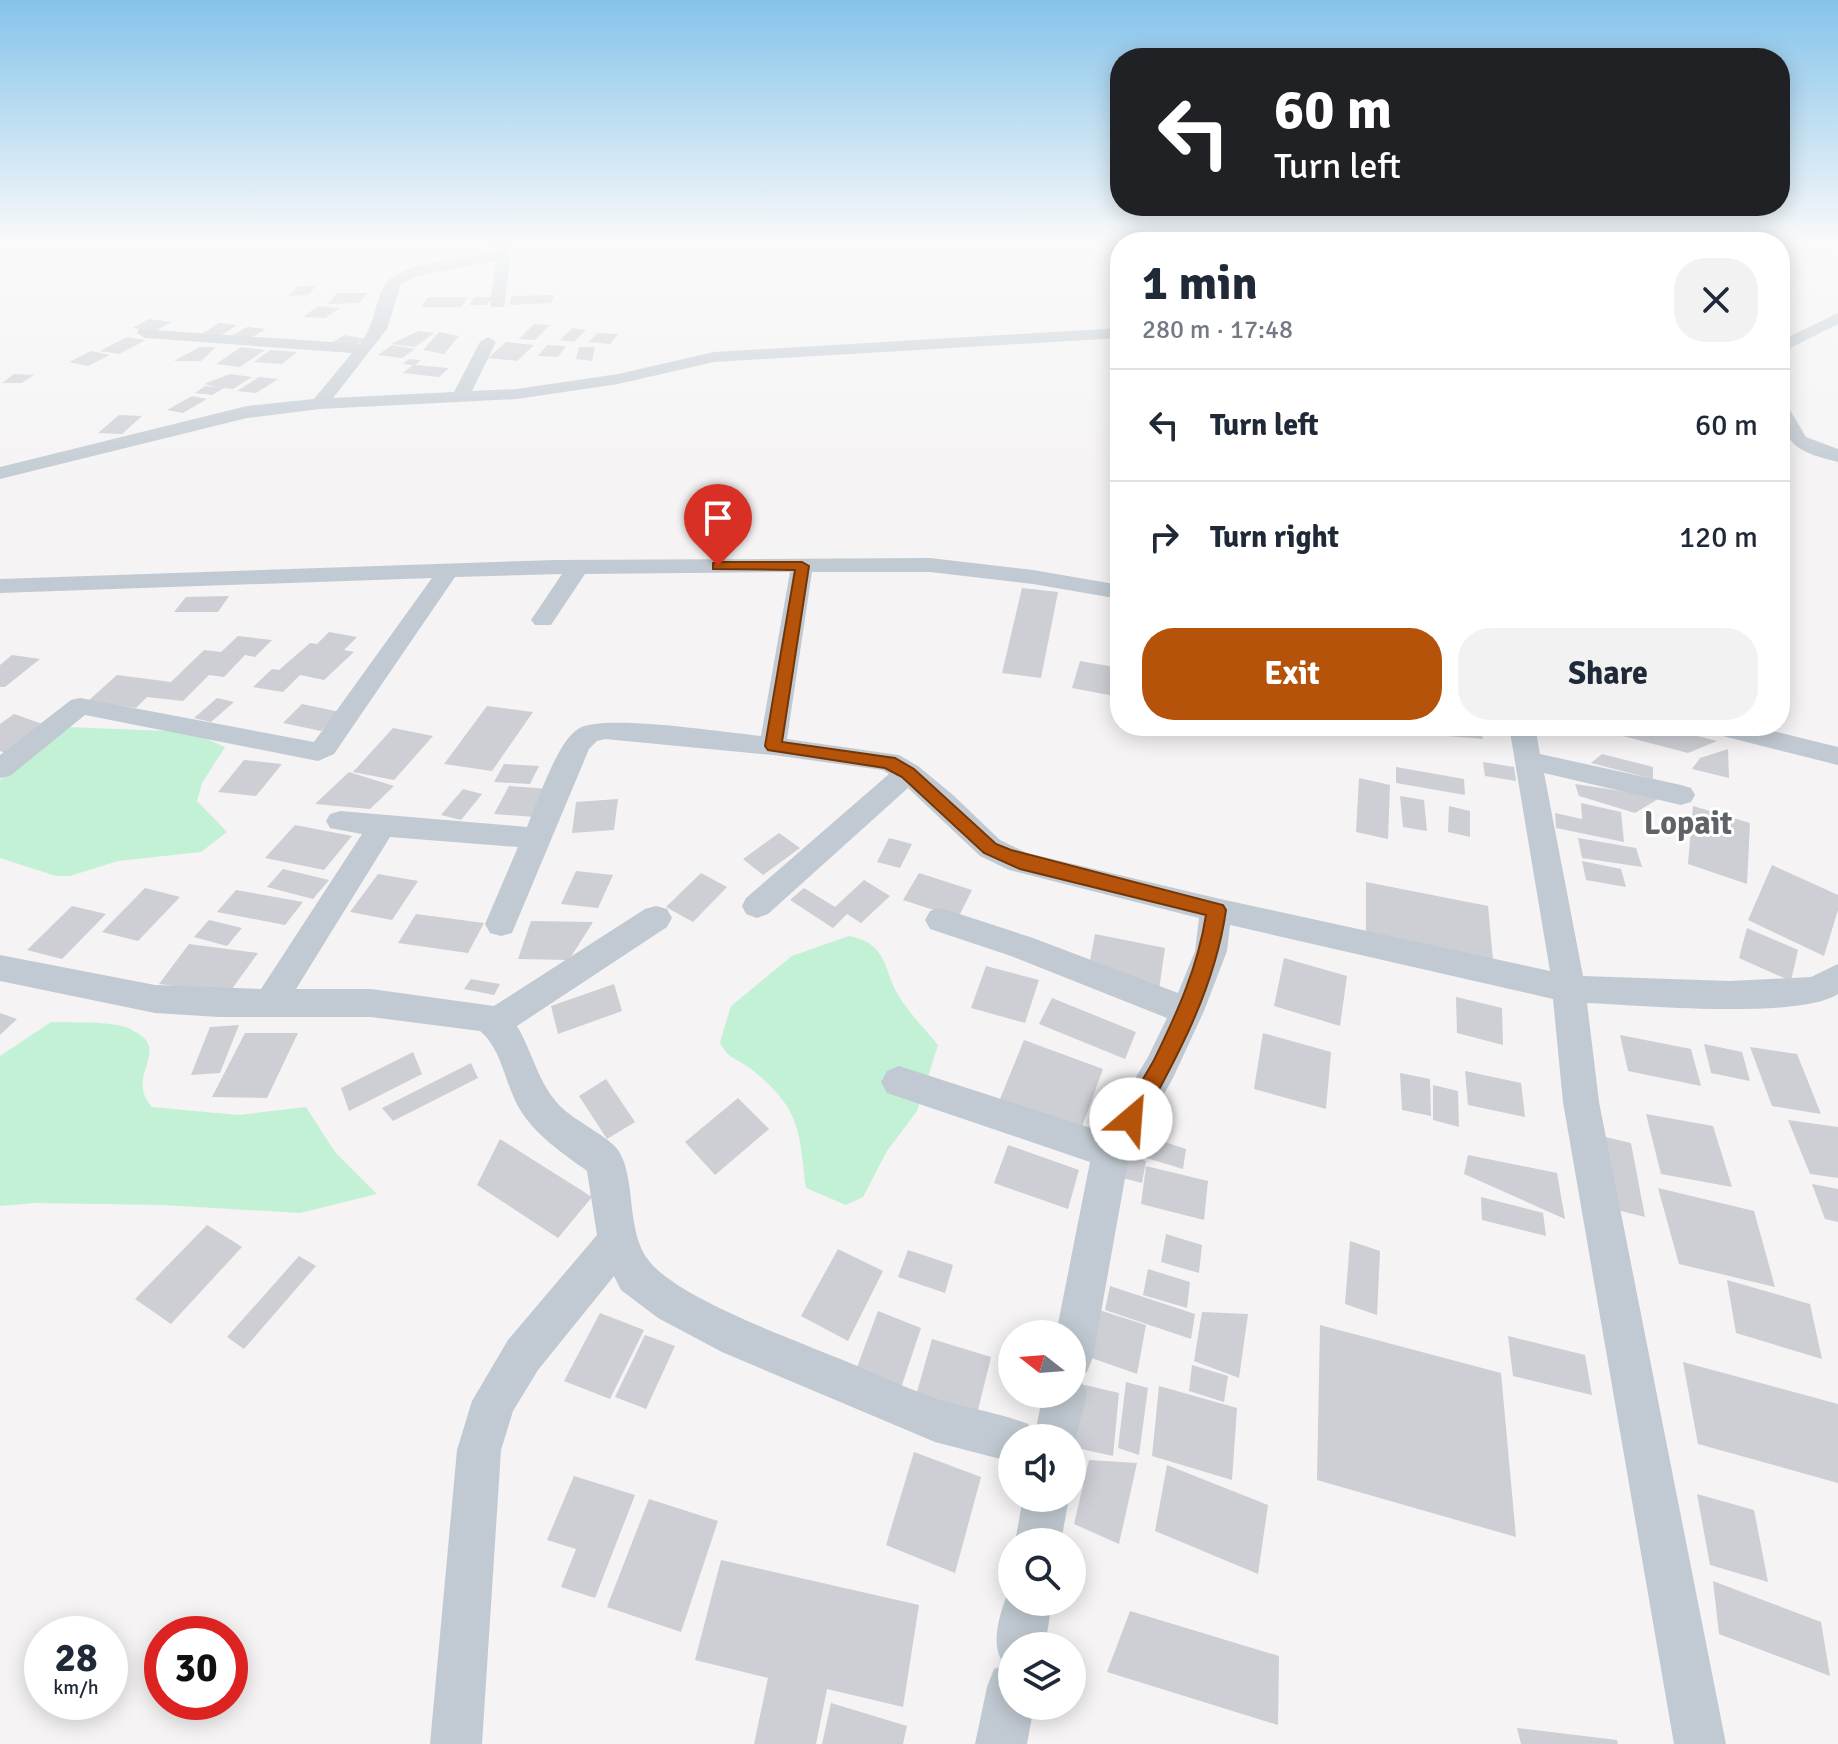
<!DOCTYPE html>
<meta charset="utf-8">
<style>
body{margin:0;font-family:Signika,sans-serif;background:#f2f2f3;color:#1f2937;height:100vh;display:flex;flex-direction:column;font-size:30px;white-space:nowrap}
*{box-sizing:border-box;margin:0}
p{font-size:26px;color:#747a83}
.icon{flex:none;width:44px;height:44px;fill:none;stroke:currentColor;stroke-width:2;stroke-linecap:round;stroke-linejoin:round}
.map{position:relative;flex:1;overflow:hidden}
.sheet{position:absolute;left:1110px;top:232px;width:680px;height:504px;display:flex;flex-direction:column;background:#fff;border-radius:32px;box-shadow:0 4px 20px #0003}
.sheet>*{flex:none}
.hud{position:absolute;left:1110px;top:48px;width:680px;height:168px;border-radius:32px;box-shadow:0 4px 20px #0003;background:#202124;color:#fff;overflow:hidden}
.needle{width:52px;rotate:287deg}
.fabs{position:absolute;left:998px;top:1320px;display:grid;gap:16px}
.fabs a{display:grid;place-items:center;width:88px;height:88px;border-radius:50%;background:#fff;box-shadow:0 4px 20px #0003;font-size:40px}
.speed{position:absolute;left:24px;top:1616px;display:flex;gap:16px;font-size:40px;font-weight:700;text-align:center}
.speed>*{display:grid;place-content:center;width:104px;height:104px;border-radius:50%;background:#fff;box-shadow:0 4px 20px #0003;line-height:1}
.speed small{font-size:20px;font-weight:400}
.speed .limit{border:12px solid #d22;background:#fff;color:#111}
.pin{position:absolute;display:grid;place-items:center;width:68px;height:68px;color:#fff;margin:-82px -34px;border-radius:50% 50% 50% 0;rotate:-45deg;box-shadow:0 0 8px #0007}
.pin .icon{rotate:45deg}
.me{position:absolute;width:88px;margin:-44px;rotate:27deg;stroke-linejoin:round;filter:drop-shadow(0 0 6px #0008)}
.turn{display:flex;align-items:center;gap:28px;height:168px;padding:0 32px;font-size:36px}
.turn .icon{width:104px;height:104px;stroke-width:2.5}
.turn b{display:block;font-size:56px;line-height:68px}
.round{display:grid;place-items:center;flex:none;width:84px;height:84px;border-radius:32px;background:#f2f2f3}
.summary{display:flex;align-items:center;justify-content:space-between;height:136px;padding:0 32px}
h1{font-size:48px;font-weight:700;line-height:60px}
.cta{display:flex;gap:16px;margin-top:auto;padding:16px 32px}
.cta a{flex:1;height:92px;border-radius:32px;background:#b45309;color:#fff;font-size:32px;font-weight:700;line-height:92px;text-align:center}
.cta a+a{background:#f2f2f3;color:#1f2937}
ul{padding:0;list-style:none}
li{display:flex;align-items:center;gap:24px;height:112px;padding:0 32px;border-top:2px solid #e0e1e3}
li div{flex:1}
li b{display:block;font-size:30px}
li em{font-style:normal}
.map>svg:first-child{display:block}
.green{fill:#c3f1d5}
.building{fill:#cdcfd5}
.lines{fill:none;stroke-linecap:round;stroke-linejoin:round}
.minor{fill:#c1cad2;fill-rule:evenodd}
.route{fill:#b45309;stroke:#753606;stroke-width:2}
.labels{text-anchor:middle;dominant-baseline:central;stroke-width:6;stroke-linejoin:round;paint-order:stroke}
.quarter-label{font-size:32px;font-weight:bold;fill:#5f6368;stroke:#fff}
</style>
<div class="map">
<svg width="1838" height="1744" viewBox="0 0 1838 1744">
<rect width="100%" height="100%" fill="#f5f3f3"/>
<!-- green -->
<g class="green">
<path d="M67 727 191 732 225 747 202 783 197 801 227 832 201 852 118 861 70 876H56L0 858V780Z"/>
<path d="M849 936C887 943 883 968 898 995 909 1013 925 1029 938 1045L917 1111 887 1151 863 1197 846 1205 806 1188C799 1130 801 1109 751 1069 738 1059 726 1058 720 1042L731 1006 792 956Z"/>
<path d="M51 1022C74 1023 100 1021 122 1026 128 1027 133 1031 139 1034 168 1053 125 1077 152 1107L238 1115 306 1107 335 1152 377 1194 300 1213 162 1205 35 1203 0 1206V1056Z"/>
</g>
<!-- building -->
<g class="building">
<path d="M298 286H316L308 295 289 296Z"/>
<path d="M337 293H368L359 303 328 304Z"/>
<path d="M554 295 551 303 509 305 512 296Z"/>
<path d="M428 297H468L461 307H421Z"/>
<path d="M475 297H492L486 305H469Z"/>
<path d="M318 306 340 308 325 318 303 317Z"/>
<path d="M149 319 172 322 155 331 132 328Z"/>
<path d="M219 323 237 325 217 338 198 336Z"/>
<path d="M534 324 550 325 535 340 519 339Z"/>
<path d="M247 327 266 329 247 340 228 338Z"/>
<path d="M572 328 586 330 574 342 560 340Z"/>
<path d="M419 331 434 333 415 347 391 344Z"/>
<path d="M439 332 459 336 444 354 423 350Z"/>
<path d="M597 333 618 334 610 344 589 342Z"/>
<path d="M344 335 366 339 349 349 327 346Z"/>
<path d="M127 337 146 340 119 354 100 351Z"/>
<path d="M506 342 534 345 517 361 488 358Z"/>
<path d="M392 345 415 349 402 358 378 355Z"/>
<path d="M547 345 566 346 558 357 538 356Z"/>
<path d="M200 347H216L201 361H174Z"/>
<path d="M241 347 265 350 240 367 216 364Z"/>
<path d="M579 347H595L592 361 576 359Z"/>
<path d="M270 350 297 352 282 364 254 362Z"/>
<path d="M91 351 110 355 88 366 69 362Z"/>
<path d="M409 359 421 360 415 365 449 368 439 377 403 373 413 365 403 364Z"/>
<path d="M14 374 34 375 22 383H2Z"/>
<path d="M230 374 252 377 233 389 224 388 212 395 195 393 205 386 217 387 204 384Z"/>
<path d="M259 377 278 379 256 393 237 391Z"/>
<path d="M192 396 207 399 183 413 167 410Z"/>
<path d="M119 415 142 416 122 434 98 433Z"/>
<path d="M1022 588 1058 592 1041 678 1002 673Z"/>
<path d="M229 596 218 612H174L186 597Z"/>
<path d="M329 632 357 637 344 650 354 652 324 680 300 675 283 692 253 687 272 669 279 670 310 643 317 644Z"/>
<path d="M238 636 272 640 255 657 245 655 224 677 209 675 183 701 147 697 136 708 88 701 117 675 171 682 204 650 221 652Z"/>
<path d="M12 655 40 659 5 687H0V665Z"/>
<path d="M1080 661 1120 668V697L1072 688Z"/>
<path d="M217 698 234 702 211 722 194 718Z"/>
<path d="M302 704 340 712 321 731 283 723Z"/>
<path d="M487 706 533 712 492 771 444 764Z"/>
<path d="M14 714 48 726 8 754 0 751V724Z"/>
<path d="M1413 726H1479L1483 739 1414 733Z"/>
<path d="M1624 726H1660L1717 741 1688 753 1623 736Z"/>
<path d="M393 728 433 736 394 780 353 772Z"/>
<path d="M1728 749 1729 778 1692 769 1700 758Z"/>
<path d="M1602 754 1653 767V779L1591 763Z"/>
<path d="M244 760 282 764 256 796 218 792Z"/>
<path d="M1483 762 1514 767 1516 781 1485 776Z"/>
<path d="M504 764 539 766 530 784 494 782Z"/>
<path d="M1396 767 1464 779 1465 795 1396 783Z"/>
<path d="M349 772 394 786 370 809 315 804Z"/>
<path d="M1359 778 1390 785 1388 839 1356 832Z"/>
<path d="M1575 784 1661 797 1635 813 1579 796Z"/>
<path d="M509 786 549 789 535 817 494 814Z"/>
<path d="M463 789 482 794 461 820 441 815Z"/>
<path d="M1400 796 1424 800 1427 831 1403 827Z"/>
<path d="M618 799 614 830 572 833 576 802Z"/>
<path d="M1581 803 1621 812 1624 842 1556 828 1555 813 1582 819Z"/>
<path d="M1449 806 1470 811V837L1448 832Z"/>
<path d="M1693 806 1750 823 1747 884 1688 864Z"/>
<path d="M295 825 352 836 324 870 265 858Z"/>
<path d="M779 833 800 848 763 875 743 859Z"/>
<path d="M889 838 912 844 900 868 877 862Z"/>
<path d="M1578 838 1636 848 1642 867 1582 858Z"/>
<path d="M1582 861 1621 869 1626 887 1586 880Z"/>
<path d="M1772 865 1838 895V910L1824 956 1748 920Z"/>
<path d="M283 869 329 880 313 899 267 887Z"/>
<path d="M576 871 613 875 598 908 561 904Z"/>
<path d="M701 873 727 887 693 922 666 907Z"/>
<path d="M919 873 972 890 958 918 903 900Z"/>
<path d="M378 874 418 881 392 920 350 912Z"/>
<path d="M864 880 890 896 861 923 847 914 833 928 790 900 804 888 835 907Z"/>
<path d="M1366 882 1488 906 1493 960 1366 934Z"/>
<path d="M145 888 180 897 138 941 102 932Z"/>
<path d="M236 890 303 902 285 925 217 912Z"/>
<path d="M72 906 106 914 62 959 27 950Z"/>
<path d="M416 914 484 923 468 953 398 943Z"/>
<path d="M209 920 242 928 227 946 194 937Z"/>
<path d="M531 921 593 922 569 960 518 959Z"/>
<path d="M1747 928 1798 950 1791 981 1739 958Z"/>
<path d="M1095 934 1165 948 1158 997 1086 982Z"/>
<path d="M189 944 258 953 229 993 159 984Z"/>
<path d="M1284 958 1347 976 1340 1026 1274 1006Z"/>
<path d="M986 966 1039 980 1025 1023 971 1008Z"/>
<path d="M471 979 500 984 494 995 464 989Z"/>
<path d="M614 984 622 1011 558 1034 551 1006Z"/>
<path d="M1456 997 1502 1008 1503 1045 1457 1033Z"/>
<path d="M1052 998 1136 1032 1125 1059 1039 1024Z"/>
<path d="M0 1013 17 1019 0 1035Z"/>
<path d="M239 1025 220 1073 191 1075 210 1027Z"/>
<path d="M245 1033H298L267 1098 212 1097Z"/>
<path d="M1263 1033 1331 1052 1326 1109 1254 1089Z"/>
<path d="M1620 1035 1691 1049 1701 1086 1628 1071Z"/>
<path d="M1024 1040 1103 1069 1079 1135 998 1104Z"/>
<path d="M1704 1044 1742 1052 1750 1081 1711 1073Z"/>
<path d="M1750 1047 1797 1054 1821 1114 1772 1106Z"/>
<path d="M413 1052 422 1074 349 1111 341 1088Z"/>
<path d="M471 1063 478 1078 393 1121 382 1108Z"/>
<path d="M1465 1071 1521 1083 1525 1117 1468 1105Z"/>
<path d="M1400 1073 1430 1079 1431 1116 1402 1110Z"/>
<path d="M606 1079 635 1122 607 1139 579 1096Z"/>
<path d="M1433 1085 1458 1091 1459 1127 1433 1120Z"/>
<path d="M738 1098 769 1129 715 1175 685 1142Z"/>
<path d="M1646 1114 1713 1126 1732 1187 1661 1174Z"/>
<path d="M1788 1120 1838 1127V1178L1810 1174Z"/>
<path d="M1135 1132 1186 1149 1183 1169 1130 1153Z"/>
<path d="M1597 1135 1631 1143 1645 1217 1609 1208Z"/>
<path d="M500 1139 592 1197 558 1238 477 1185Z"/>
<path d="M1008 1145 1079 1170 1068 1209 994 1183Z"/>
<path d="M1127 1155 1146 1161 1142 1183 1123 1178Z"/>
<path d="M1468 1155 1557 1173 1565 1219 1464 1174Z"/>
<path d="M1146 1166 1208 1181 1204 1220 1141 1204Z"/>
<path d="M1812 1184 1838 1189V1222L1825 1219Z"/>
<path d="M1658 1188 1754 1211 1775 1287 1679 1264Z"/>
<path d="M1481 1197 1543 1213 1546 1236 1482 1220Z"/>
<path d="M207 1225 242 1247 171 1324 135 1299Z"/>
<path d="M1166 1234 1202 1245 1199 1273 1161 1262Z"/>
<path d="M1350 1241 1380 1251 1377 1315 1345 1304Z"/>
<path d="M838 1249 883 1271 848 1341 801 1316Z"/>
<path d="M908 1250 953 1265 945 1293 898 1277Z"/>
<path d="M299 1256 316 1266 244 1349 227 1337Z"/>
<path d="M1148 1269 1190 1282 1187 1308 1143 1295Z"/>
<path d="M1727 1280 1810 1304 1822 1359 1736 1333Z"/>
<path d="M1110 1286 1195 1314 1191 1339 1105 1310Z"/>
<path d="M1099 1310 1146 1325 1137 1374 1089 1357Z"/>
<path d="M878 1311 921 1328 901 1388 856 1370Z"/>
<path d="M1202 1312 1248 1314 1239 1378 1194 1361Z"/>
<path d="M600 1313 644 1330 610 1399 564 1381Z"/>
<path d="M1320 1325 1501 1373 1516 1537 1317 1480Z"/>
<path d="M645 1335 675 1346 646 1409 615 1397Z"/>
<path d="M1508 1336 1585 1355 1592 1395 1513 1376Z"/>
<path d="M932 1339 991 1357 974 1426 913 1406Z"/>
<path d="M1683 1362 1838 1404V1483L1698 1444Z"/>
<path d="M1192 1365 1228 1376 1224 1402 1189 1391Z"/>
<path d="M1072 1382 1119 1393 1113 1456 1072 1447V1438H1066Z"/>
<path d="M1126 1382 1148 1388 1139 1455 1118 1448Z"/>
<path d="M1159 1386 1237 1408 1232 1480 1152 1456Z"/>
<path d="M914 1452 981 1477 955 1573 886 1545Z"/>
<path d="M1089 1460 1137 1463 1119 1544 1074 1524Z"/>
<path d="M1167 1465 1268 1505 1258 1574 1155 1531Z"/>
<path d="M574 1476 635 1495 595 1598 561 1587 576 1549 547 1540Z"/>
<path d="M1697 1494 1754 1510 1768 1582 1710 1565Z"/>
<path d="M649 1499 718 1521 681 1632 607 1607Z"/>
<path d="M721 1560 919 1605 903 1707 827 1689 816 1744H754L768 1678 695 1660Z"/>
<path d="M1713 1581 1821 1622 1830 1676 1719 1634Z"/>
<path d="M1130 1611 1279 1656 1278 1725 1107 1672Z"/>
<path d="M831 1703 907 1726 903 1744H822Z"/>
<path d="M1517 1728 1617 1740 1618 1744H1521Z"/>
</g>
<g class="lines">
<!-- minor -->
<g class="minor">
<path d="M494 242H508L511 255 504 307H492L490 304 496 261 417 276 401 284 387 329 333 398 454 392 480 342 488 337 496 342 472 391 517 389 618 374 714 352 1120 328V338L714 362 618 384 517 399 320 409 247 418 0 479V467L247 406 314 399 352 353 145 338 137 333 139 329 360 344C375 325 374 305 384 286 397 262 470 257 496 252Z"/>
<path d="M1838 313V324L1780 353V341Z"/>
<path d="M1780 403 1787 405 1806 437 1838 449V462C1801 453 1780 445 1780 403Z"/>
<path d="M930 558 1033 570 1120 585V599L1033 584 930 572H812L787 739 899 755 918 766 953 795 1000 840 1027 853 1216 898 1550 971 1509 726H1535L1540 754 1681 785 1691 788 1695 795 1691 802 1681 805 1544 773 1583 976 1730 981 1811 977 1838 964V994C1797 1020 1641 1005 1587 1003L1599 1102 1726 1744H1674L1563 1102 1553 999 1230 925 1227 951 1204 1011 1173 1078 1129 1156 1093 1357 1087 1372 1075 1377 1080 1379 1087 1394 1072 1453V1438H1034L1043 1394H1072V1334H1056L1090 1162 887 1093 881 1082 887 1071 899 1066 1103 1132 1148 1057 1167 1018 1011 956 930 929 925 920 930 911 941 908 1033 938 1178 993 1195 951 1199 918 1009 870 980 856 908 788 768 914 757 918 746 914 742 906 746 898 889 774 882 770 773 755 605 739 597 741 589 749 512 933 501 936 490 933 485 924 518 847 390 837 296 989H371L494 1006 645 909 656 906 667 909 672 918 667 927 517 1026C533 1053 538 1083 560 1106 575 1121 609 1137 618 1150 637 1178 625 1231 649 1261 678 1298 792 1339 838 1358 870 1371 901 1386 934 1398 965 1408 997 1412 1028 1424L1033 1438H1012V1462L935 1442 722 1352 658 1318 621 1290 614 1276 538 1370 513 1411 501 1450 482 1744H430L457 1450 472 1401 508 1340 597 1235 587 1171C562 1153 535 1135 519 1108 505 1084 502 1049 480 1031L371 1017H219L155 1013 0 981V955L155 985 261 989 362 834 330 828 326 821 330 814 340 811 527 827C537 803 557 742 578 729 602 713 726 733 761 736L790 572 585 574 551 625H535L531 620 562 574 455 577 334 754 318 761 85 715 10 776 0 778V755L71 700 80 698 314 742 432 578 0 593V579L555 560Z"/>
<path d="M1703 726H1752L1838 747V765L1707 732Z"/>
<path d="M1023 1498H1069L1061 1542H1015Z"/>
<path d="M1011 1585 1012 1602H1052L1045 1646H1012V1706H1034L1027 1744H975L987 1687 994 1669 1005 1665C987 1645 1002 1607 1011 1585Z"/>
</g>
</g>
<!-- sky -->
<linearGradient id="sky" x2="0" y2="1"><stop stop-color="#85c3ea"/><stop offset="0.5" stop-color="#fafafa"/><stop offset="1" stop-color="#fafafa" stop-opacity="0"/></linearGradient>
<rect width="1838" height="487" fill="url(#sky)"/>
<!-- route -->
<path class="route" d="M718 562H802L809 566 782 742 895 758 914 769 996 844 1011 850 1223 905 1226 910C1215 988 1177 1058 1139 1126L1131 1129 1124 1126 1120 1119C1130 1099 1143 1080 1154 1060 1177 1013 1198 967 1206 915L1020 869 984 853 902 777 885 768 768 750 765 746 795 570 713 569V563Z"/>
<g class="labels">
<!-- quarter labels -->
<g class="quarter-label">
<text x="1688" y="823">Lopait</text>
</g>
</g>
</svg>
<div class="fabs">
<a><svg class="needle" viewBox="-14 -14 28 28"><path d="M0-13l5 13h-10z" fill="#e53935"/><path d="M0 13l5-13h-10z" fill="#747a83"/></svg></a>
<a><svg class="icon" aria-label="sound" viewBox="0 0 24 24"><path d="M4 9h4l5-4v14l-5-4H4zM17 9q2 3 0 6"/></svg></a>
<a><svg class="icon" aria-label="search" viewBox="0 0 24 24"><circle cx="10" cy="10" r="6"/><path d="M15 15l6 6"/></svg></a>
<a><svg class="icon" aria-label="layers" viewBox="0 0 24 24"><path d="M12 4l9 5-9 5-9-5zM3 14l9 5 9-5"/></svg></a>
</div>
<div class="speed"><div>28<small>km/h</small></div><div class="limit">30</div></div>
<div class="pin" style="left:718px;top:566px;background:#d93025"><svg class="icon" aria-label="arrive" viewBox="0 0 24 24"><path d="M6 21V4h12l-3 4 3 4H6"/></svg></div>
<svg class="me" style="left:1131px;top:1119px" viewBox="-20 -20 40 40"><circle r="19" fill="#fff"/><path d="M0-13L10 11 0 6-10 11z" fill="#b45309"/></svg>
<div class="hud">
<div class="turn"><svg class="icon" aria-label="left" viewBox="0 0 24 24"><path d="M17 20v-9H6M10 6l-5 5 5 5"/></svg><div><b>60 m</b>Turn left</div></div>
</div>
<section class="sheet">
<div class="summary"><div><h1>1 min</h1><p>280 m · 17:48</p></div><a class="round"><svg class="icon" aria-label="close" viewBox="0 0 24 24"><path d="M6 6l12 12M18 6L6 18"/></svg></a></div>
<ul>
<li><svg class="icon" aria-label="left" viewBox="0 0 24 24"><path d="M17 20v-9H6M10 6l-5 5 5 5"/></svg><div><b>Turn left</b></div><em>60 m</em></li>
<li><svg class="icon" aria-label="right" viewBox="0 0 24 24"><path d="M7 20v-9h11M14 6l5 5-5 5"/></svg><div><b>Turn right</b></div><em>120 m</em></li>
</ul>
<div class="cta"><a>Exit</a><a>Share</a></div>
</section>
</div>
